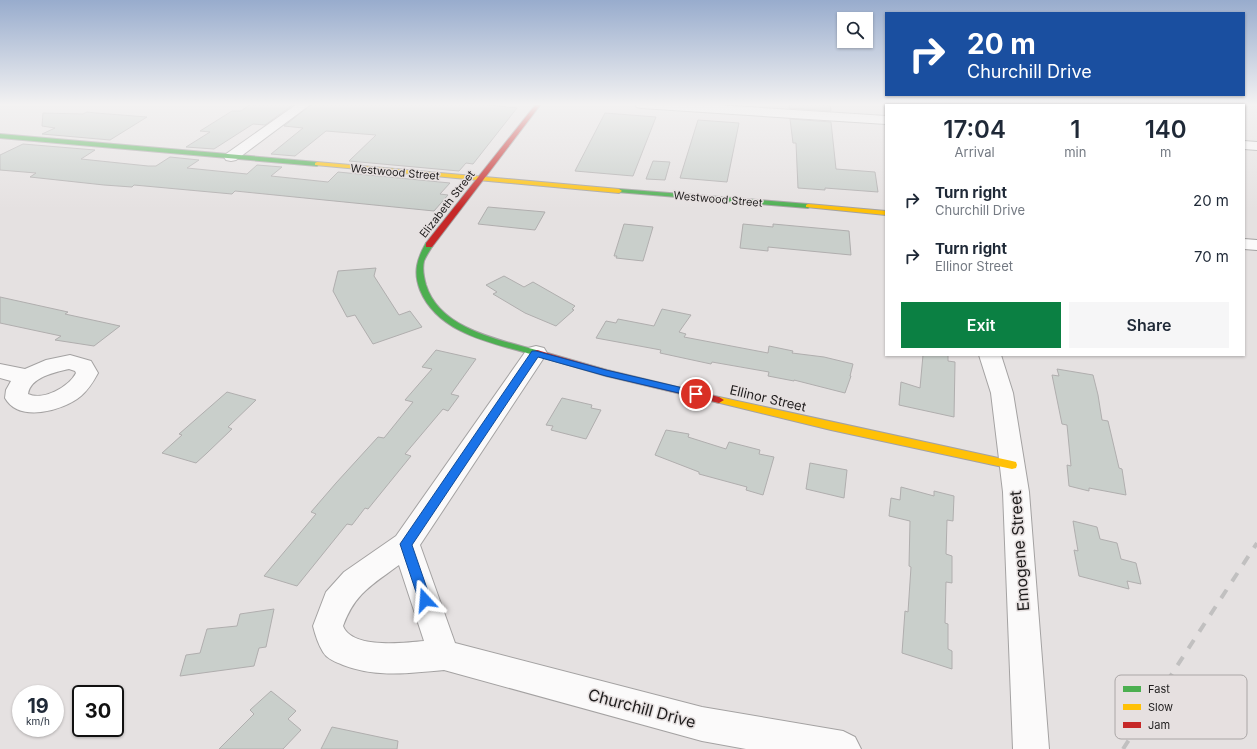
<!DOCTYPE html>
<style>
body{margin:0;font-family:Inter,sans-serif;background:#f6f6f7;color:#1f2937;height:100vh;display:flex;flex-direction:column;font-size:15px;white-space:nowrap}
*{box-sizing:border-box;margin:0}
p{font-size:13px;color:#747a83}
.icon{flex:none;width:22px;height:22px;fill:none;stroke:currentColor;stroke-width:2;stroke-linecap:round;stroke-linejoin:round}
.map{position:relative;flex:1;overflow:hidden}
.sheet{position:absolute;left:885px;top:104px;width:360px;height:252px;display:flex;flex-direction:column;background:#fff;border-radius:0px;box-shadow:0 1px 3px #0004}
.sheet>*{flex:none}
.hud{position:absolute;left:885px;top:12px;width:360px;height:84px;border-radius:0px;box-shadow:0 1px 3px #0004;background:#1a4fa0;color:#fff;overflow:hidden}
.controls{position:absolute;left:837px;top:12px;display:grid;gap:8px}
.controls a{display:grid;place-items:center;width:36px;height:36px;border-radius:0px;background:#fff;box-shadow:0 1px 3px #0004;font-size:20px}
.speed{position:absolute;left:12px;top:685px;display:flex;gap:8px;font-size:20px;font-weight:700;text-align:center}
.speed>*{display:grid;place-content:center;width:52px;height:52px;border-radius:50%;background:#fff;box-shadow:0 1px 3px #0004;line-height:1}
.speed small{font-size:10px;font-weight:400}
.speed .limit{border:2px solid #111;border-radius:6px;background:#fff;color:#111}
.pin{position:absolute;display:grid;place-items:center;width:34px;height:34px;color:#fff;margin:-17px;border:2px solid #fff;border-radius:50%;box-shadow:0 1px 4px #0007}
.me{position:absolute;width:44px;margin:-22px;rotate:341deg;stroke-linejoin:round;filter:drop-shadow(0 0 3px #0008)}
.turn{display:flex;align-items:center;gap:14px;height:84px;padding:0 16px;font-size:18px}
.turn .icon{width:52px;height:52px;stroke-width:2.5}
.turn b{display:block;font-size:28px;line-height:34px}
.eta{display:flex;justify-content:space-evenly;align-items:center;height:68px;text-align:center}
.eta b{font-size:24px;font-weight:600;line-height:28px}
.primary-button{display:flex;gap:8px;margin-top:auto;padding:8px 16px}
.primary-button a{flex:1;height:46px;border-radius:0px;background:#0b8043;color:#fff;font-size:16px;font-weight:600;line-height:46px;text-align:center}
.primary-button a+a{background:#f6f6f7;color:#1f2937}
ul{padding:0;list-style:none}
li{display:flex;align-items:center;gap:12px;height:56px;padding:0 16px}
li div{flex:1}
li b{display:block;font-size:15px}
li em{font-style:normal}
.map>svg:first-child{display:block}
.building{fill:#c9cfcb;stroke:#b0aeae}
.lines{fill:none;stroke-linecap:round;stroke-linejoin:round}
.street-casing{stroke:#a4a2a2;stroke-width:2}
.fast-casing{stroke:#a4a2a2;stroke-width:2}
.slow-casing{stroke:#a4a2a2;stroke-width:2}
.jam-casing{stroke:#a4a2a2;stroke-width:2}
.street{fill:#fbfafa;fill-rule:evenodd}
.fast{fill:#4caf50;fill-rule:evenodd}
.slow{fill:#ffc107;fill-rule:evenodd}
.jam{fill:#c62828;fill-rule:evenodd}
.rail{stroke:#c1c0c0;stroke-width:4;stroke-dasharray:10 10;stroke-linecap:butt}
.route{fill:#1a73e8;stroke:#114b97}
.labels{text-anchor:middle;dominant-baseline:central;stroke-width:3;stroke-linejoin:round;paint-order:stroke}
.far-street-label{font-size:11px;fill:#1f1d1d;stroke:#e6e0e0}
.street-label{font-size:13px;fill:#1f1d1d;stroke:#e6e0e0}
.near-street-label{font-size:16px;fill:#1f1d1d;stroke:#e6e0e0}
.key{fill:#e6e0e0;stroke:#aaa6a6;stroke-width:1}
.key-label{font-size:11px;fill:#1f1d1d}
</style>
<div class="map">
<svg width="1257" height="749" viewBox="0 0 1257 749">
<rect width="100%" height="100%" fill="#e5e1e1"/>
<!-- building -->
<g class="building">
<path d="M251 104H294L265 125 253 124 214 149 186 147 210 132 200 131 232 111H241Z"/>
<path d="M312 104H490L489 105 517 108 473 164 466 163 459 171 349 161 376 135 326 131 295 156 271 154 303 128 284 126Z"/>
<path d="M789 104H830L831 111 789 108Z"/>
<path d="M87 112 96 113 147 117 110 140 42 134 55 128 42 126 43 113 83 114Z"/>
<path d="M605 113 656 117 633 176 575 171Z"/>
<path d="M790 119 831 122 836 169 875 172 878 192 825 188V190L798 188 796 143H793Z"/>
<path d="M698 120 739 123 727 182 680 178Z"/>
<path d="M23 144 95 150 81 159 148 166H156L170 157 199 160 187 168 247 174 257 165 282 167 271 176 328 182 338 172 450 183 440 194 448 195 434 211 235 191 232 194 134 185 132 187 104 185 30 177 36 173 0 170V155Z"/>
<path d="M653 161 670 162 665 180 646 179Z"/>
<path d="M488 207 545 212 535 230 478 224Z"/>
<path d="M624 224 653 227 643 261 616 258 617 256H614Z"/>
<path d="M743 224 773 227V224L849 231 851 255 768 247V251L740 248Z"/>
<path d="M376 268 374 276 399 315 410 311 422 327 373 344 355 315 347 317 333 291 338 271Z"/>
<path d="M504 276 524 287 533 282 575 306 572 309 574 310 556 326 525 313 493 294 497 292 486 285Z"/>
<path d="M0 297 68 312 65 314 120 326 94 346 55 340 61 336 0 323Z"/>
<path d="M662 309 691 315 679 332 686 334 684 337 768 353 769 346 793 351 792 353 824 357 853 364 850 376H851L845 393 794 380V381L768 376 769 372 712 362 711 364 660 353 661 350 596 338 606 321 616 323 618 319 654 326Z"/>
<path d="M436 350 476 359 451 394 459 396 448 411 443 409 405 454 411 456 368 509 365 508 352 525 347 524 297 586 264 576 316 514 311 512 336 483 378 437 384 438 413 402 405 400 432 369 422 367Z"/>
<path d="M923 355H948V361L955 362 954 417 899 405 901 382 920 388Z"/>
<path d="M1057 369 1093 375 1098 395 1102 420 1108 421 1119 468 1122 469 1126 495 1089 488V491L1069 486 1067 465 1071 466 1067 425 1062 424 1052 375 1059 376Z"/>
<path d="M227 392 256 400 228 427 232 429 207 453 196 463 162 453 182 435 179 434Z"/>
<path d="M562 398 592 405 591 408 601 410 586 439 551 430 553 426 546 425Z"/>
<path d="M666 430 689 434 688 437 726 449 729 442 760 450 759 454 774 457 763 495 746 490 747 487 699 474V472L655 455Z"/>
<path d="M810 463 847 470 844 498 806 489Z"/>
<path d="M901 487 934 496V491L954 496 953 521 947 520 946 554 952 556V583L946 582 945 623 948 624V649L952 651V669L902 653 905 611 908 612 911 567 909 566 910 521 889 516 891 498 900 500Z"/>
<path d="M1073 521 1097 527 1100 539 1117 543 1121 559 1136 563 1141 584 1127 581 1129 589 1079 576 1074 550 1078 551Z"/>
<path d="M274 609 266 647 259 648 254 666 180 676 186 655 200 653 207 629 237 626 240 614Z"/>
<path d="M271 691 296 711 288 719 301 730 283 749H219L254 714 250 710Z"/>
<path d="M332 727 398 741 397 749H321Z"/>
</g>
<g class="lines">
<!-- street casing -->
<g class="street-casing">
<g id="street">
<path d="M297 104H311L236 160 231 161 226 160 224 157 226 154Z"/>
<path d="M635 104H701L886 116V124L641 108 637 107Z"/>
<rect x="908" y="104" width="12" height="1"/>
<path d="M1244 141 1257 142V150L1244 149Z"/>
<path d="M1244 239 1257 240V250L1244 249Z"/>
<path d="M536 346 544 348 547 353 420 545 455 643 702 707 843 731 855 737 861 749H746L702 741 444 670C410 673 376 678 343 665 336 662 327 659 323 652 318 644 315 634 313 626L326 592 344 572 396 536 528 348ZM399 565 424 641C403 643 352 649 343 626 355 593 372 585 399 565Z"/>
<path d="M70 355 91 361 98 373C93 382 89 389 81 396 63 411 19 423 5 398L6 390 11 381 0 378V364L25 369 46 360ZM69 369 75 371 76 373C69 387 43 401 28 394 30 377 56 372 69 369Z"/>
<path d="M979 355H1001L1013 393 1029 492 1049 749H1013L1003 492 991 393Z"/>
</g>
</g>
<!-- fast casing -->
<g class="fast-casing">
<g id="fast">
<path d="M0 134 317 162 320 164 317 166 0 138Z"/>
<path d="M619 189 808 204 811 206 808 208 617 192 616 191Z"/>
<path d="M426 243H429L433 245C430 250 426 256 424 261 422 269 424 278 426 285 440 330 501 340 540 351L541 353 540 355H534C493 343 438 334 420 290 413 272 417 259 426 243Z"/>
</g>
</g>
<!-- slow casing -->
<g class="slow-casing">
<g id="slow">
<path d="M317 162 619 189 622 191 619 193 315 165V163Z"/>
<path d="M808 204 886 211V215L806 207V205Z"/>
<path d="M719 397 1012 461 1016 462 1017 465 1016 468 1012 469 831 430 716 402 714 400Z"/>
</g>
</g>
<!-- jam casing -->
<g class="jam-casing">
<g id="jam">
<path d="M536 104H541L432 247H426V243Z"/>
<path d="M537 350 607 370 719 397 724 400 719 403 606 376 534 355 533 353 534 351Z"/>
</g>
</g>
<!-- street -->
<use href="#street" class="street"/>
<!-- fast -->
<use href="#fast" class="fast"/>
<!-- slow -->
<use href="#slow" class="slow"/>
<!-- jam -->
<use href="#jam" class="jam"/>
<!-- rail -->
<path class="rail" d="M1123 749 1257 543"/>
</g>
<!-- sky -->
<linearGradient id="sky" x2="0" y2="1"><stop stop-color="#98accd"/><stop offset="0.5" stop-color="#f3f2f2"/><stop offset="1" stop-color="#f3f2f2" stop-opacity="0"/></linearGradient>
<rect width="1257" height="209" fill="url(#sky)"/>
<!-- route -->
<path class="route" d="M532 351H536L606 370 696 391 701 394 696 397 606 376 538 357 412 545 431 600 429 604 425 605 420 604 400 544Z"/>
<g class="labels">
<!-- far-street labels -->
<g class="far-street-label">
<text transform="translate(395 172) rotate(5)">Westwood Street</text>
<text transform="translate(718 199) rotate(5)">Westwood Street</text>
<text transform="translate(447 204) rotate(-52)">Elizabeth Street</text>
</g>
<!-- street labels -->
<g class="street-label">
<text transform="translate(768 398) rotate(13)">Ellinor Street</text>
</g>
<!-- near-street labels -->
<g class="near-street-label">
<text transform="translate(1019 551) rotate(-94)">Emogene Street</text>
<text transform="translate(642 708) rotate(15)">Churchill Drive</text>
</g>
</g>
<!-- legend -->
<rect x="1115" y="675" width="132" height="64" rx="6" class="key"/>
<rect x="1123" y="686" width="18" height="6" fill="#4caf50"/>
<rect x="1123" y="704" width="18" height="6" fill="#ffc107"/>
<rect x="1123" y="722" width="18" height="6" fill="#c62828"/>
<g class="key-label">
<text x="1148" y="693">Fast</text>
<text x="1148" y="711">Slow</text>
<text x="1148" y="729">Jam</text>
</g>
</svg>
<div class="controls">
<a><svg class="icon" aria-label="search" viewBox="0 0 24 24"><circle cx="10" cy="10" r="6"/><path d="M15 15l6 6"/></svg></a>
</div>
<div class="speed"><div>19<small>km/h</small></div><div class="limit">30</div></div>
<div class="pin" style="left:696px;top:394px;background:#d93025"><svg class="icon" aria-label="arrive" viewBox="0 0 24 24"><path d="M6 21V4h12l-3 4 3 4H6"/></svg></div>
<svg class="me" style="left:425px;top:600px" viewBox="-20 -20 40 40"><path d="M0-17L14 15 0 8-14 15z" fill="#1a73e8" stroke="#fff" stroke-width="4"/></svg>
<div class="hud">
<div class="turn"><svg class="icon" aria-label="right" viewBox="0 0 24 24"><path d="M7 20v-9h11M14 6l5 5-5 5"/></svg><div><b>20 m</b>Churchill Drive</div></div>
</div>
<section class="sheet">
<div class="eta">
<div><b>17:04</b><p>Arrival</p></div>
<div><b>1</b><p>min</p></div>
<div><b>140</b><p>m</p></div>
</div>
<ul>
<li><svg class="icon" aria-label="right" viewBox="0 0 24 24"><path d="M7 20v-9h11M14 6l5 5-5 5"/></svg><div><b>Turn right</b><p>Churchill Drive</p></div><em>20 m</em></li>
<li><svg class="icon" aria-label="right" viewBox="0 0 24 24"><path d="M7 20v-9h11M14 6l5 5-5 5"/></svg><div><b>Turn right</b><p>Ellinor Street</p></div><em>70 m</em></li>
</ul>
<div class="primary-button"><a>Exit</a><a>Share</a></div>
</section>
</div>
